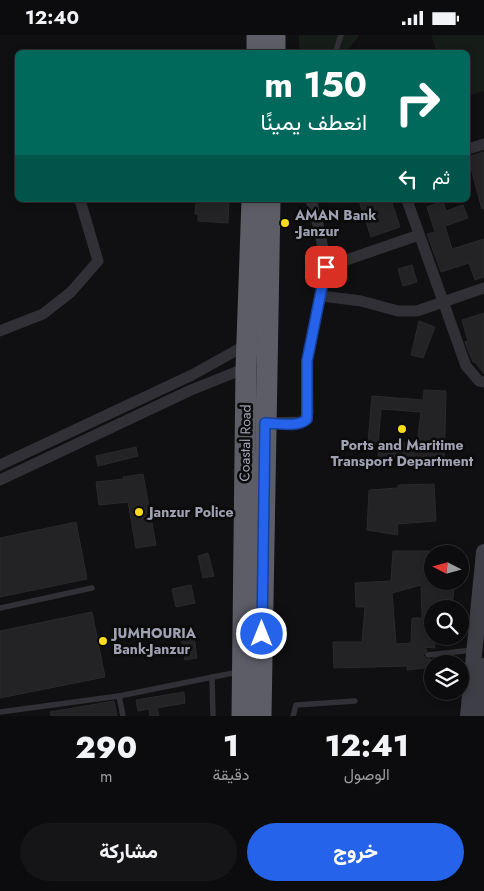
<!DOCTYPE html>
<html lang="ar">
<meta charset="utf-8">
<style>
body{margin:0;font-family:Jost,Vazirmatn,sans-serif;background:#151416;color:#f1f3f6;direction:rtl;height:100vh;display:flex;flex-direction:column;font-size:19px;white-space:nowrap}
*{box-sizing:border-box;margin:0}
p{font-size:16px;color:#9a9b9d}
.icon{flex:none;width:28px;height:28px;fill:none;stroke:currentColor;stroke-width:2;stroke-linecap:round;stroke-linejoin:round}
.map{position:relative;height:681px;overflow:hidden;direction:ltr}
.drawer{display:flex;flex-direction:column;background:#0c0b0d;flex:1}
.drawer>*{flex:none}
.guide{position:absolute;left:15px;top:15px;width:455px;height:152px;border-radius:8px;box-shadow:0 2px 8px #0003,0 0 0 1px #2c2b2e;direction:rtl;background:#00695c;color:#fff;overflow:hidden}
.needle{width:32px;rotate:276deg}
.fabs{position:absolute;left:424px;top:510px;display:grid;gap:10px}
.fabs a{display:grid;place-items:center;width:45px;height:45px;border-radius:50%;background:#0c0b0d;box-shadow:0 2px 8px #0003,0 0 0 1px #2c2b2e;font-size:25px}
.pin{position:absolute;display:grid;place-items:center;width:42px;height:42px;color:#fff;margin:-21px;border-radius:10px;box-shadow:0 2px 8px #0006}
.me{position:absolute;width:55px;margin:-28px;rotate:0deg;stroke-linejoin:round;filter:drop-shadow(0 0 4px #0008)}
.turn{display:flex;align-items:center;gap:18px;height:105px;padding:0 20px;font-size:22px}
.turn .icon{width:65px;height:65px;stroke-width:2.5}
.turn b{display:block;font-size:35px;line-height:42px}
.then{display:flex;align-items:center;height:48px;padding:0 20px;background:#0003;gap:10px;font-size:19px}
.eta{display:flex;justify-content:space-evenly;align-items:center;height:85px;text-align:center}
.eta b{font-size:30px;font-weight:800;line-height:35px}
.action{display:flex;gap:10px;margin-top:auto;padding:10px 20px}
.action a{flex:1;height:58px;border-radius:30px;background:#2563eb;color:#fff;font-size:20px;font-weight:800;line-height:58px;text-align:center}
.action a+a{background:#151416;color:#f1f3f6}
.status{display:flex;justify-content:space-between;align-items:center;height:35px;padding:0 25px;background:#0c0b0d;direction:ltr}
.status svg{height:14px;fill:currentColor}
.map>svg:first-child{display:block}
.green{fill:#161c18}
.building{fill:#232225;stroke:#2a292d;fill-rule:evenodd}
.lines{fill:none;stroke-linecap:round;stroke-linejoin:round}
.lane{stroke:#303036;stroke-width:5.5}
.street{stroke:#303036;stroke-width:11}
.secondary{stroke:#3e3f46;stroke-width:16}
.highway{stroke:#5c5d67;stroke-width:21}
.route-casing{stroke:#184099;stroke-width:12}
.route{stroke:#2563eb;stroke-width:9}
.poi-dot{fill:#fbdb1d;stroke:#0b0b0c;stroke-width:2}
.labels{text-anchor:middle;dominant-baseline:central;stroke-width:5;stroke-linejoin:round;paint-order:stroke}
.poi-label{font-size:14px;font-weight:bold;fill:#a0a2b3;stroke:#0b0b0c;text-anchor:start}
.street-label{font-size:14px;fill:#a0a2b3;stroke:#0b0b0c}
</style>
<div class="status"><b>12:40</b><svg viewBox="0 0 49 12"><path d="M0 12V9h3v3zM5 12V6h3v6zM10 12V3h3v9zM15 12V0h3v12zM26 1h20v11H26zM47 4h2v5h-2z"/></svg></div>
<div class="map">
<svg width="484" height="681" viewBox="0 0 484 681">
<rect width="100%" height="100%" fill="#100f11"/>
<!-- green -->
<g class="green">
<path d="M299 0H360L345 18 299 17Z"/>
<path d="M431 0H484V56L468 61V18L437 17Z"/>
</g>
<!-- building -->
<g class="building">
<path d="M484 117V173L482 174 468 122Z"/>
<path d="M196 165H229L228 188 198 186V179H195Z"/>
<path d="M364 165H391L400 192 371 202 359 166Z"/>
<path d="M443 166 446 176 463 170 468 183 445 191 452 214 484 204V242L475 245 469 228 441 237 427 199 435 197 427 172Z"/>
<path d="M412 230 417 247 403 251 398 234Z"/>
<path d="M484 278V339L476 328 473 327 465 307 468 306 462 285Z"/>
<path d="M419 286 435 292 423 323 411 320Z"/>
<path d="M424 355 446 356 444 433H414L415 425 378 422 380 406 417 409 421 377 381 374 378 408H368L372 361 423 365Z"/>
<path d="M136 412 138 421 98 431 96 421Z"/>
<path d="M143 439 156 510 136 513 128 467 99 470 96 447 124 444 123 442Z"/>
<path d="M434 449 436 486 397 489 398 500 367 495 369 455 398 453V450Z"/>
<path d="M76 487 87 544 0 562V503Z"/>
<path d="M393 516H432V553H454L452 574H432L435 613 425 612 427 616 423 620 426 624H430L432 632 407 635V631L334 633 333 607H362L365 572H356L355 548 391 546ZM421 550 422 583H412L411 608 396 609 392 558Z"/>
<path d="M208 518 214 541 203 543 198 521Z"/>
<path d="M191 550 195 568 176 572 172 554Z"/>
<path d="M92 577 105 642 0 663V596Z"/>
<path d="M194 601 197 623 185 625 181 603Z"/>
<path d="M184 657 185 668 157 673 159 681H150L149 674 138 676 136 665Z"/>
<path d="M114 666 117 681H51L50 677Z"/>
</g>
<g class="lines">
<!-- lane -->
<g class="lane">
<path d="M335 18 341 0"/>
<path d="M0 573 92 553"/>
<path d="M428 620 472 615"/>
<path d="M212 642 213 681"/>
<path d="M119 661 123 681"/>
<path d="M0 677 119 661 238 637"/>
<path d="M293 681 296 670 355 666"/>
</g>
<!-- street -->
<g class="street">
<path d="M468 114 484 109"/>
<path d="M407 165 466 331 479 346 484 347"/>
<path d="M326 232 419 200"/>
<path d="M322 261 361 266 398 276H417L484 253"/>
<path d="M0 296 43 279 71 257 98 226 80 165"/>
<path d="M265 388 303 387 308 378 307 326 326 232 320 197 311 165"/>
<path d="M0 430 192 340 246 310"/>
<path d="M0 445 191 355 246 333"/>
</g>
<!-- secondary -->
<g class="secondary">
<path d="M468 681 484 517"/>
<path d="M480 681 484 631"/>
</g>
<!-- highway -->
<g class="highway">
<path d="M257 18V0"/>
<path d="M275 18V0"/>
<path d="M242 681 246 333 252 165"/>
<path d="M261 681 270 165"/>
</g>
</g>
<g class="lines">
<!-- route casing -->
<g class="route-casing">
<path id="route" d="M262 599 265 388C277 388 298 393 307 384V326L326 232"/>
</g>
<!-- route -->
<use href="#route" class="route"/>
</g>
<!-- markers -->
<g class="poi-dot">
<circle cx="285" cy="188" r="5"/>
<circle cx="402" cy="394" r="5"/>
<circle cx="139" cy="477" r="5"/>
<circle cx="103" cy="606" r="5"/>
</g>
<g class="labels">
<!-- poi labels -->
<g class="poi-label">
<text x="295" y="180">AMAN Bank<tspan x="295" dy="16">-Janzur</tspan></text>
<text x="402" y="410" text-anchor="middle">Ports and Maritime<tspan x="402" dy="16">Transport Department</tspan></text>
<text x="149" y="477">Janzur Police</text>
<text x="113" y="598">JUMHOURIA<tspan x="113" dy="16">Bank-Janzur</tspan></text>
</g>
<!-- street labels -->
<g class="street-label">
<text transform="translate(245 408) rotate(-89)">Coastal Road</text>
</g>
</g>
</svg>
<div class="fabs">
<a><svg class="needle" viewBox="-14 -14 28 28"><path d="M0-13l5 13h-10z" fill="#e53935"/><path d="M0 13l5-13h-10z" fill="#9a9b9d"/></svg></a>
<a><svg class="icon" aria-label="search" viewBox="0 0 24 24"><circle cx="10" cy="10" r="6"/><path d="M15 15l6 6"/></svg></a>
<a><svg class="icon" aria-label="layers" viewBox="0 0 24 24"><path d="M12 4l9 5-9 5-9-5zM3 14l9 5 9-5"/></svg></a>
</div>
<div class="pin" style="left:326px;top:232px;background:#d93025"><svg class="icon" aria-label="arrive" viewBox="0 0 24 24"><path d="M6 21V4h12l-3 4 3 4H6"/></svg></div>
<svg class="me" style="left:262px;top:599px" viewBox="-20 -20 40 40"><circle r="17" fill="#2563eb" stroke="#fff" stroke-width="3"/><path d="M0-11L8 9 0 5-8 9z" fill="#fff"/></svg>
<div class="guide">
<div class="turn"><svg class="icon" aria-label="right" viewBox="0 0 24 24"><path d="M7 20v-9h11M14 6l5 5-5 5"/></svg><div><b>150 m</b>انعطف يمينًا</div></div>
<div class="then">ثم<svg class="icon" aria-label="left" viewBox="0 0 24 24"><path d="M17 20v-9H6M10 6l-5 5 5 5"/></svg></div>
</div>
</div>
<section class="drawer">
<div class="eta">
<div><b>12:41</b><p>الوصول</p></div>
<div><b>1</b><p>دقيقة</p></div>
<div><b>290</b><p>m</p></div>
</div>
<div class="action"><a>خروج</a><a>مشاركة</a></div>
</section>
